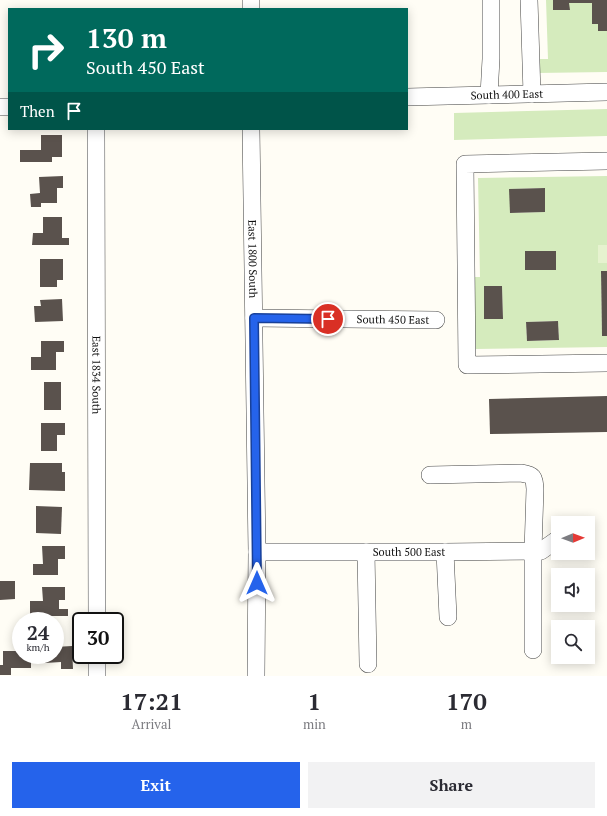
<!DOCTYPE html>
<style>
body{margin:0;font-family:"PT Serif",serif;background:#f2f2f3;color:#2b2b33;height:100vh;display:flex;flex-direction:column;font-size:15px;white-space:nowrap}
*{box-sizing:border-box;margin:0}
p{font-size:13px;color:#7c7c81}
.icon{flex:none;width:22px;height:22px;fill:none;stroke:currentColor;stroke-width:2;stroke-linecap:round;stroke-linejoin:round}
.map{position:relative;height:676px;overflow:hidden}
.details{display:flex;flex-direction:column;background:#fff;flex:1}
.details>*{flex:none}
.hud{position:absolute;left:8px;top:8px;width:400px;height:122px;border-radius:0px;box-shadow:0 2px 10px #0003;background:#00695c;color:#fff;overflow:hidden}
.needle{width:26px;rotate:89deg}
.buttons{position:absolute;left:551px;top:516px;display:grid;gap:8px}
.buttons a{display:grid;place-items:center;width:44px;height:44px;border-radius:0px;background:#fff;box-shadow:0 2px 10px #0003;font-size:20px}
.speed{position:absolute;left:12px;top:612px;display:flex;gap:8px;font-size:20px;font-weight:700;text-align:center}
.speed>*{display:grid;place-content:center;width:52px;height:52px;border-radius:50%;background:#fff;box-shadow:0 2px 10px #0003;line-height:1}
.speed small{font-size:10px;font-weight:400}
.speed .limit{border:2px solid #111;border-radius:6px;background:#fff;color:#111}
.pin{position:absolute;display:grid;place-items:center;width:34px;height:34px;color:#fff;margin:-17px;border:2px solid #fff;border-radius:50%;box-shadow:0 1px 4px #0007}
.me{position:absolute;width:44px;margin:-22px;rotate:0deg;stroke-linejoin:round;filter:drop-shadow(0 0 3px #0008)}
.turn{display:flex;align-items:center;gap:14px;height:84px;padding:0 12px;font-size:18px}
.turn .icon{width:52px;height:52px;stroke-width:2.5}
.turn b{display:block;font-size:28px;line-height:34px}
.then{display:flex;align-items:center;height:38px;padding:0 12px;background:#0003;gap:8px;font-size:15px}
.eta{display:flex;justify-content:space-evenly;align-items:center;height:68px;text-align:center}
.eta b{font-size:24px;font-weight:700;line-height:28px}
.primary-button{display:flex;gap:8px;margin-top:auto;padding:8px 12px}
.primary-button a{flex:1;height:46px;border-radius:0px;background:#2563eb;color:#fff;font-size:16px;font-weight:700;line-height:46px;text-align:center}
.primary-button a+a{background:#f2f2f3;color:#2b2b33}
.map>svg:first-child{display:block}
.green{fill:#d5ebbd;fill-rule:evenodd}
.pitch{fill:#e6f2cf}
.building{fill:#5a524d}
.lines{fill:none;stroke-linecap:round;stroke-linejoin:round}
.minor-casing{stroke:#444;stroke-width:18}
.minor{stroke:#fff;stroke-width:17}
.route-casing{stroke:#184099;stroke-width:10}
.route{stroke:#2563eb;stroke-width:7}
.labels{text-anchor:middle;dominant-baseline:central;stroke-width:4;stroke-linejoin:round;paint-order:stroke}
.street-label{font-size:11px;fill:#111;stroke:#fff}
</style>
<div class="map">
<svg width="607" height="676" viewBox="0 0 607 676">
<rect width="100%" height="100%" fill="#fffdf5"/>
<!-- green -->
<g class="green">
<path d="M546 0H553V10H569V3H592V24H598V31H607V72L537 73 536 59H548Z"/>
<path d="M607 109V136L454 140V113Z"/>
<path d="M607 176V271H601L602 336H607V347L475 349 474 277H480L478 178ZM545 188V212L510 213V189ZM484 286H502L503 319H484ZM558 321 559 340 527 341 526 322Z"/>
</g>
<!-- pitch -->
<rect class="pitch" x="598" y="245" width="9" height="18"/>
<!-- building -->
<g class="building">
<path d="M553 0H607V31H598V24H592V3H569L570 10H553Z"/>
<path d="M41 135H62V157H52V162H20V150H41Z"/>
<path d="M63 176V188H57V203H41V207H31L30 194 40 193 39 177Z"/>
<path d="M545 188V212L510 213 509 189Z"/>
<path d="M43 217H62V238H69V245H32L33 233H43Z"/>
<rect x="525" y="251" width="31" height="19"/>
<path d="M40 259H63V280H57V287H40Z"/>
<path d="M601 271H607V336H602Z"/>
<path d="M484 286H502L503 319H484Z"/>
<path d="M62 299 63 321 35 322 34 306H41L40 300Z"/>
<path d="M558 321 559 340 527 341 526 322Z"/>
<path d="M41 341H64V352H56V370H31V357H41Z"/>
<rect x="44" y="382" width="17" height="28"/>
<path d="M607 396V432L490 434 489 399Z"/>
<path d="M41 423H65V435H57V451H41Z"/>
<path d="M30 463H62V472H65V491L29 490Z"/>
<path d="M36 506 62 507 61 534 36 533Z"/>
<path d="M42 546H65V559H58V575H33V564H43Z"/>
<path d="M0 581H15V599L0 600Z"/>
<path d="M42 587H65V600H59V609H68V616H30V601H43Z"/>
<path d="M72 646 73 669H61V662L45 663 44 655H55V647Z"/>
<path d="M3 651H21V655H31V668H11V675H0V665H3Z"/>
</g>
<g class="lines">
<!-- minor casing -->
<g class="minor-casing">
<g id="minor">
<path d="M529 0 532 94"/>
<path d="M251 9V0"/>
<path d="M489 95 491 59V0"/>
<path id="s1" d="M407 97 607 92"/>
<path d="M0 107H9"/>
<path id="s2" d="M96 129 97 621"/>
<path id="s3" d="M251 129 257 552 256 676"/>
<path d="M607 161 465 164 467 365 607 363"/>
<path id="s4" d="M254 318 436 320"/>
<path d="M430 475 521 473C534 475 534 477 535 489L533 551V650"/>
<path id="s5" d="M257 552H445L541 551 558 539"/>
<path d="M366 552 368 664"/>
<path d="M445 552 448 617"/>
<path d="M97 655V676"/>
</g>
</g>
<!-- minor -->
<use href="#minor" class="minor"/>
</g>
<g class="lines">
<!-- route casing -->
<g class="route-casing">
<path id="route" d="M257 583 254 318 328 319"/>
</g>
<!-- route -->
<use href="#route" class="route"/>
</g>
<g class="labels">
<!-- street labels -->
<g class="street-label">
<text stroke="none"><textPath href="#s1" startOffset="100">South 400 East</textPath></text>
<text stroke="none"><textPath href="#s3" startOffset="130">East 1800 South</textPath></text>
<text stroke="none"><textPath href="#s4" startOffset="139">South 450 East</textPath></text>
<text stroke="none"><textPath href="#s2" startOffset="246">East 1834 South</textPath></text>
<text stroke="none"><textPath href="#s5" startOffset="152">South 500 East</textPath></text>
</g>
</g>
</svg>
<div class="buttons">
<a><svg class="needle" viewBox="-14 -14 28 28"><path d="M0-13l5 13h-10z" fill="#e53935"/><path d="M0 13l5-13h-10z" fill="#7c7c81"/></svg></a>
<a><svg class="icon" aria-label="sound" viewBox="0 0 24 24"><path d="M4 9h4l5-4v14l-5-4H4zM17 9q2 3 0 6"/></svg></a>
<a><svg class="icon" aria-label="search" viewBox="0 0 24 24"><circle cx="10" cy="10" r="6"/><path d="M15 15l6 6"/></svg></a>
</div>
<div class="speed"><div>24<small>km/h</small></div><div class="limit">30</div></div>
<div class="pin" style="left:328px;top:319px;background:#d93025"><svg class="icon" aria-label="arrive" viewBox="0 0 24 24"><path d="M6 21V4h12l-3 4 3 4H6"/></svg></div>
<svg class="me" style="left:257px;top:583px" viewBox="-20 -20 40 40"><path d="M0-17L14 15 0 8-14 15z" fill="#2563eb" stroke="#fff" stroke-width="4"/></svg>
<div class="hud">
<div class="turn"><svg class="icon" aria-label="right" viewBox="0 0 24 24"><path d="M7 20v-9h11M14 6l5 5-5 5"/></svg><div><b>130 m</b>South 450 East</div></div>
<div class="then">Then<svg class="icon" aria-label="arrive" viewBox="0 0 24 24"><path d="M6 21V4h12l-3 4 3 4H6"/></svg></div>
</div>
</div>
<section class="details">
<div class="eta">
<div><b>17:21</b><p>Arrival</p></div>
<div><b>1</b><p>min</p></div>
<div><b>170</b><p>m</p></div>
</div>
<div class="primary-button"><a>Exit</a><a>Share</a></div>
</section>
